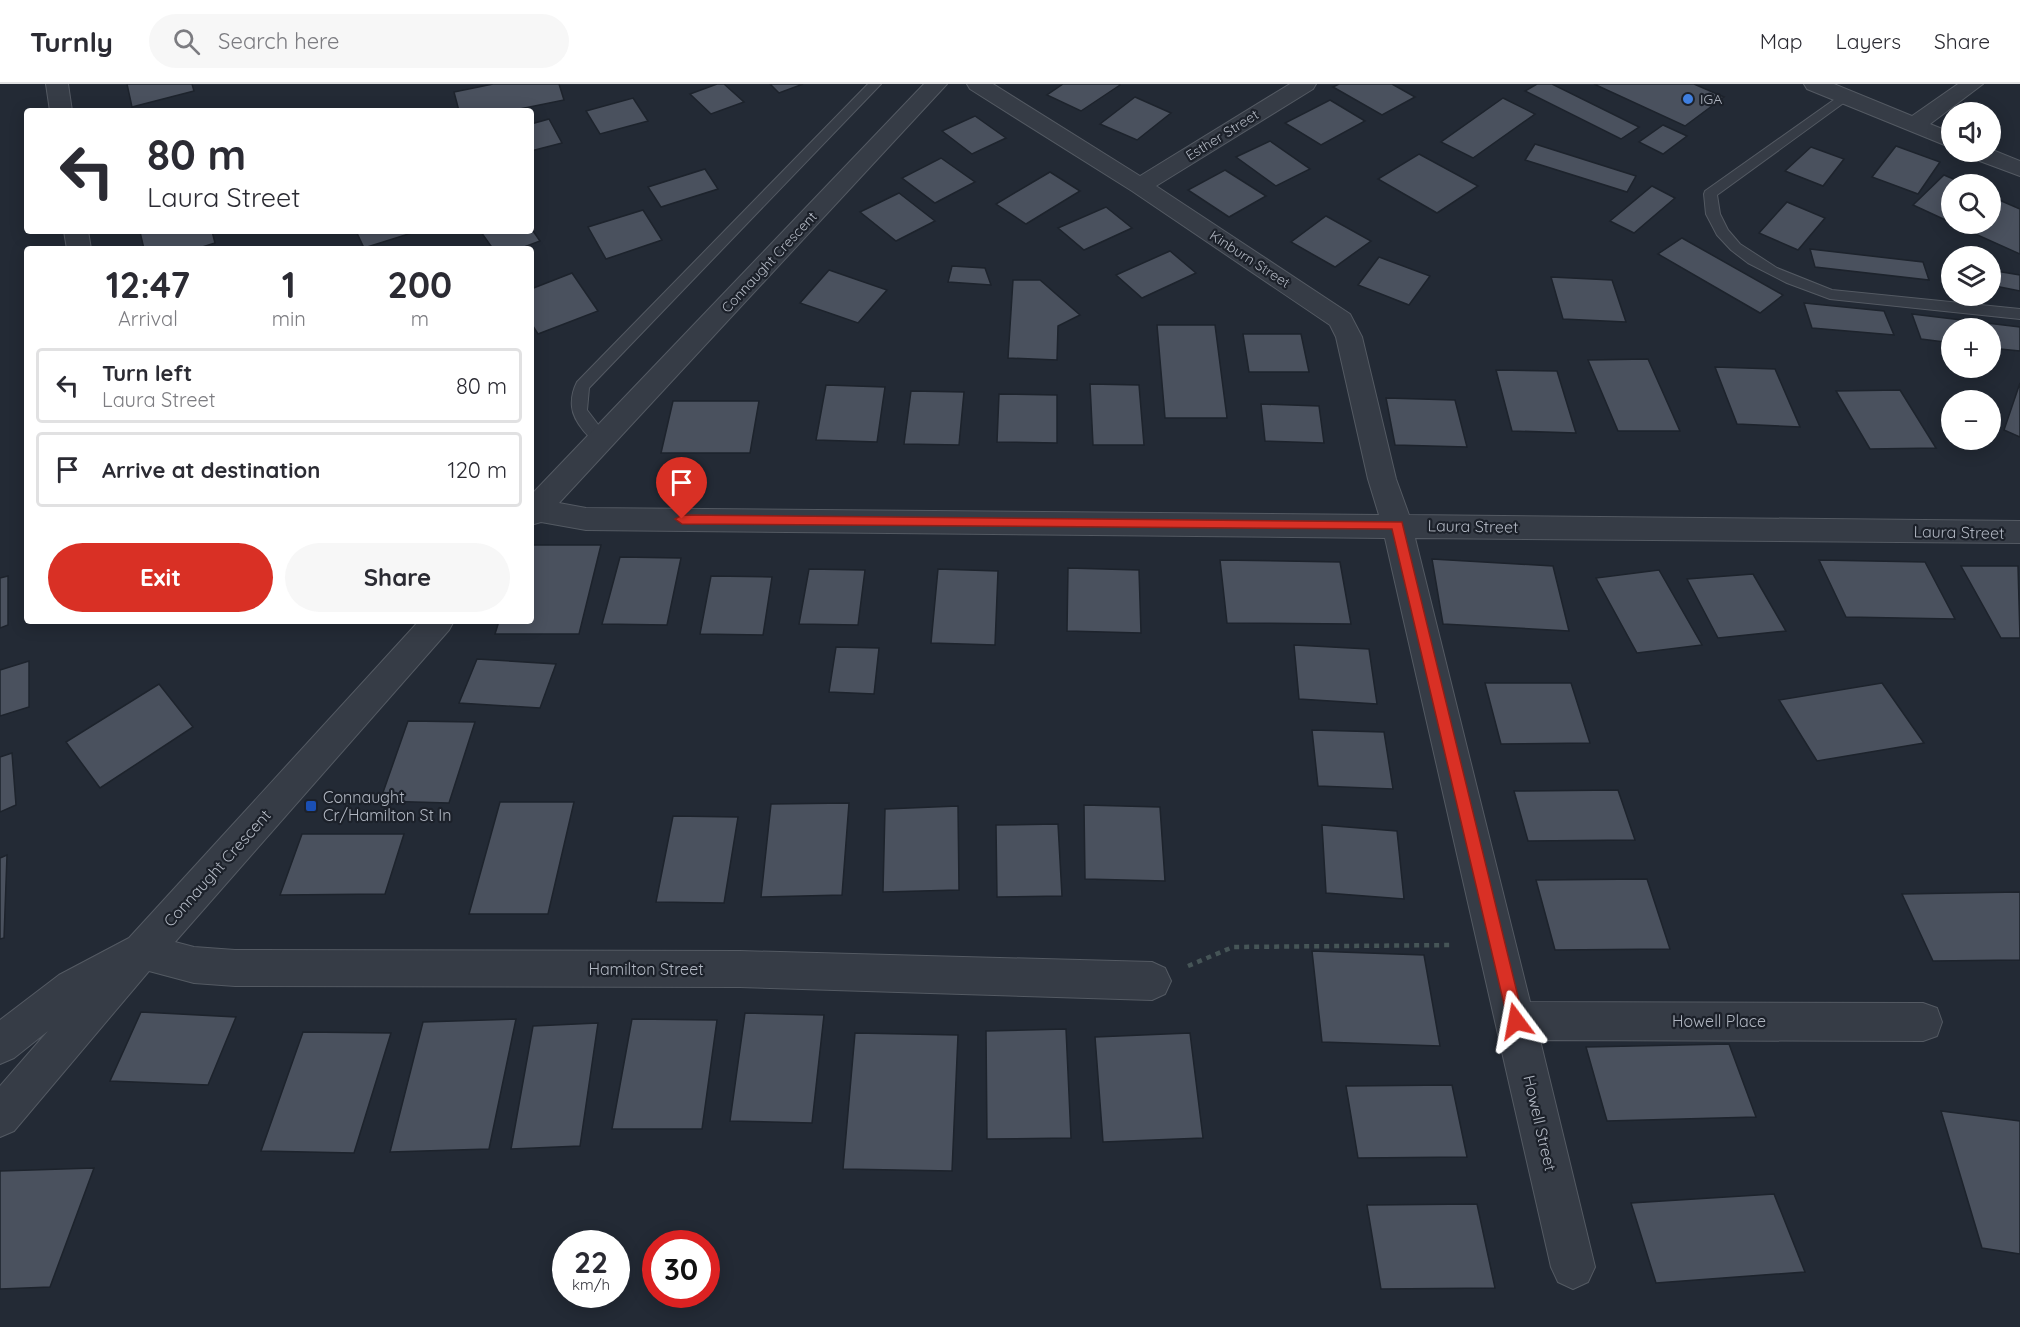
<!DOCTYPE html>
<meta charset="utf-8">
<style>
body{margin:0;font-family:Quicksand,sans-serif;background:#f7f7f7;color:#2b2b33;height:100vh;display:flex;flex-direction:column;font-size:22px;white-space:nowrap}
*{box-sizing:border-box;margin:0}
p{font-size:20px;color:#7c7c81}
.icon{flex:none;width:33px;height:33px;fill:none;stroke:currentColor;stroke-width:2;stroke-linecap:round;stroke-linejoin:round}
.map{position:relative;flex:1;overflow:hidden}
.panel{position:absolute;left:24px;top:162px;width:510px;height:378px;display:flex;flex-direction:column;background:#fff;border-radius:6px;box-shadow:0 3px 15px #0003}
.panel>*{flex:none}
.banner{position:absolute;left:24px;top:24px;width:510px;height:126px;border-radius:6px;box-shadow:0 3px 15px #0003;background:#fff;color:#2b2b33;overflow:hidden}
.fabs{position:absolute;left:1941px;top:18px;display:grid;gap:12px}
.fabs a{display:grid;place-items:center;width:60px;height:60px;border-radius:50%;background:#fff;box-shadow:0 3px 15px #0003;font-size:30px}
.speed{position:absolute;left:552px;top:1146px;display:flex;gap:12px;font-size:30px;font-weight:700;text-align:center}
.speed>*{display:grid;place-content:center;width:78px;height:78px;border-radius:50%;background:#fff;box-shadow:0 3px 15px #0003;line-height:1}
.speed small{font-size:15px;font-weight:400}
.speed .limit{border:9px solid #d22;background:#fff;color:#111}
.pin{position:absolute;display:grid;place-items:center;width:51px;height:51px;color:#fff;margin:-62px -26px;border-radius:50% 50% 50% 0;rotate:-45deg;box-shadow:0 0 6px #0007}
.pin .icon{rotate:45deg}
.me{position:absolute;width:66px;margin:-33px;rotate:347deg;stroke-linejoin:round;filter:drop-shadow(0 0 4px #0008)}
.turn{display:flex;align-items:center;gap:21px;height:126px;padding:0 24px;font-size:27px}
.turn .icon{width:78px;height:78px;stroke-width:2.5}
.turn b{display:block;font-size:42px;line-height:51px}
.eta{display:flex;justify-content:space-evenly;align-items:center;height:102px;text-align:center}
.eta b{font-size:36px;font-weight:700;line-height:42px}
.cta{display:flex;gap:12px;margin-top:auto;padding:12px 24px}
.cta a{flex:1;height:69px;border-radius:36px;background:#d93025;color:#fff;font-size:24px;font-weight:700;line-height:69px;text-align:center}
.cta a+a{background:#f7f7f7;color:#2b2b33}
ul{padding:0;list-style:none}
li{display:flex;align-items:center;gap:18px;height:75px;margin:0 12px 9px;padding:0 12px;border:3px solid #e1e1e2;border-radius:6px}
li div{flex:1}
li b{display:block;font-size:22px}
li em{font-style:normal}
header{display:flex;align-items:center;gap:36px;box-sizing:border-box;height:84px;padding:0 30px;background:#fff;border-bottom:2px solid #e1e1e2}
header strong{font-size:28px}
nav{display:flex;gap:33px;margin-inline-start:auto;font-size:21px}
.search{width:420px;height:54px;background:#f7f7f7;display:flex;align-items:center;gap:15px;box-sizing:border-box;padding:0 21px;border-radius:33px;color:#7c7c81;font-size:22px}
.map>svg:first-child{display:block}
.building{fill:#4a515e;stroke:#1d232c;stroke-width:1.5}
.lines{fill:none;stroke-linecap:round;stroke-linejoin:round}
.service-casing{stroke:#545a63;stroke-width:2}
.minor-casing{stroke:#545a63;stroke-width:2}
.path{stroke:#465557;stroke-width:4.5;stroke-dasharray:5 5;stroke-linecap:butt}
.service{fill:#363c46;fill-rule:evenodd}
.minor{fill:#363c46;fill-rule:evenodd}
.route{fill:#d93025;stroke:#8d1f18;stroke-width:1.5}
.shop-dot{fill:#3f7fe0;stroke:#1c212a;stroke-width:2}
.transit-dot{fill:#1a4fb4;stroke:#1c212a;stroke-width:2}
.labels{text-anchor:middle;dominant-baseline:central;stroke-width:4.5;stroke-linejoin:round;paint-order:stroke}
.far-poi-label{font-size:14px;fill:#b1b7c2;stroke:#1c212a;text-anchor:start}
.far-street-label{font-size:14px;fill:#b1b7c2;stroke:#1c212a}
.street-label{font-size:16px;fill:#b1b7c2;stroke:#1c212a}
.poi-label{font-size:16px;fill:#b1b7c2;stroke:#1c212a;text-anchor:start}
</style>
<header>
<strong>Turnly</strong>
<div class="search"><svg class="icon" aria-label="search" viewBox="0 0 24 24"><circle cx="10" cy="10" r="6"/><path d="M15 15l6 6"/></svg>Search here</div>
<nav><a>Map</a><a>Layers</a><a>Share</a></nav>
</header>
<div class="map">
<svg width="2020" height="1243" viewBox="0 0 2020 1243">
<rect width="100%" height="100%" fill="#232a35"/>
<!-- building -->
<g class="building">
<path d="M127 0H192L194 7 132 23Z"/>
<path d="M493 0H559L564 16 510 27H459L454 8Z"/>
<path d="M717 0H724L744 18 711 30 690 10Z"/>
<path d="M770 0H803L779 9Z"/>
<path d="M1063 0H1119L1120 1 1081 27 1047 11Z"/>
<path d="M1339 0H1392L1415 13 1382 31 1333 3Z"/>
<path d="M1537 0H1552L1639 43 1621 55 1525 7Z"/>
<path d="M1594 0H1694L1724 13 1685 42Z"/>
<path d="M1135 13 1171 29 1137 56 1100 40Z"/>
<path d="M633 14 648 37 600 50 586 27Z"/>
<path d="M1503 14 1535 30 1473 74 1441 58Z"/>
<path d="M1330 16 1365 37 1321 61 1285 39Z"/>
<path d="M975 32 1006 54 972 70 942 47Z"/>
<path d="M549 35 562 59 531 67V40Z"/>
<path d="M1663 41 1687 52 1663 70 1639 58Z"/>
<path d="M1270 57 1310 85 1276 102 1236 73Z"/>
<path d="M1535 60 1636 92 1627 108 1525 76Z"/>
<path d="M1896 62 1940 78 1918 110 1872 93Z"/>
<path d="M1811 63 1844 75 1823 102 1785 87Z"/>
<path d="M1419 70 1478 102 1437 129 1378 95Z"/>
<path d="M941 74 975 98 935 119 902 94Z"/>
<path d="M705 85 718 105 661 123 648 103Z"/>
<path d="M1225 86 1266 112 1229 133 1188 106Z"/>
<path d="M1050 88 1080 107 1026 140 996 120Z"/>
<path d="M1944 91 1965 100H1952V139L1913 121Z"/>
<path d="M1652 102 1675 114 1634 149 1610 137Z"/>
<path d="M899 109 935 137 896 157 860 128Z"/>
<path d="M1990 112 2020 125V170L1953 140H1990Z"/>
<path d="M1787 118 1825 134 1798 166 1759 149Z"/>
<path d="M1106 123 1132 144 1084 166 1058 144Z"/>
<path d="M643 126 662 156 606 175 588 143Z"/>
<path d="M1326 132 1371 157 1335 183 1291 158Z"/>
<path d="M531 144 540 157 519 165H493L481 148 531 147Z"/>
<path d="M212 147 215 159 196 165H144L140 148Z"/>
<path d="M356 147H415V148L364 164Z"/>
<path d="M1682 154 1783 211 1760 229 1658 170Z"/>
<path d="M1810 165 1923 178 1929 196 1815 183Z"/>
<path d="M1170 167 1196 189 1142 214 1116 191Z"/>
<path d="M1379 173 1430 192 1409 221 1358 201Z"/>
<path d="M952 182 985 184 991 201 948 198Z"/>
<path d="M829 186 887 206 858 239 800 219Z"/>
<path d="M1990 186 2020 191V207L1990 201Z"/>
<path d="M572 189 598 227 538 250 531 239V205Z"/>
<path d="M1551 193 1612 196 1626 238 1563 235Z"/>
<path d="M1013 196H1040L1080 231 1058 242 1057 276 1008 274Z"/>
<path d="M1804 219 1884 227 1894 251 1812 244Z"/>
<path d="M1912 230 2020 243V267L1990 264V244H1952V259L1921 255Z"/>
<path d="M1157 241H1215L1227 334H1165Z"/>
<path d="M1243 250H1301L1309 288H1249Z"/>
<path d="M1648 275 1680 347H1618L1588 276Z"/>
<path d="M1715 283 1775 285 1800 343 1737 340Z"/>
<path d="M1496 286 1557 287 1576 349 1512 347Z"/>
<path d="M2020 299V353L2004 346Z"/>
<path d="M1090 300 1139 301 1144 361H1093Z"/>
<path d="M826 301 885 303 877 358 816 356Z"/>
<path d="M1900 306 1936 364 1870 365 1836 307Z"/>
<path d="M911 307 964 308 959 361 904 360Z"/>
<path d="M999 310 1057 311V359L997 358Z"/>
<path d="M1386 314 1455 316 1467 363 1395 361Z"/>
<path d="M673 317H759L750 369H661Z"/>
<path d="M1261 320 1319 322 1324 359 1265 357Z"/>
<path d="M531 461H601L579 550H495L499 537H531Z"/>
<path d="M620 473 681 474 667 541 602 540Z"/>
<path d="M1432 475 1553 482 1569 547 1443 540Z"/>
<path d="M1220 476 1340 478 1351 540 1227 539Z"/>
<path d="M1819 476 1925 478 1955 535 1846 533Z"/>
<path d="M1961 482H2018L2020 554H2001Z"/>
<path d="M1068 484 1139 486 1141 549 1067 547Z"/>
<path d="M809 485 865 486 858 541 799 540Z"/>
<path d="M938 485 998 487 995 561 931 559Z"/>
<path d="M1659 486 1702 561 1637 569 1596 494Z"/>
<path d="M1753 490 1786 547 1718 554 1687 495Z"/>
<path d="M8 492V541L0 544V494Z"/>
<path d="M711 492 772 493 763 551 700 550Z"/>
<path d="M1294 561 1369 565 1377 620 1299 615Z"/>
<path d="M836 563 879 564 874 610 829 608Z"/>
<path d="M477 575 556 580 540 624 459 619Z"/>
<path d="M29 577V623L0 632V586Z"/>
<path d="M1485 599H1571L1590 659 1501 660Z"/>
<path d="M1882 599 1924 659 1817 677 1779 616Z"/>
<path d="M159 600 193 643 100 704 66 658Z"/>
<path d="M408 637 475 638 449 719 380 717Z"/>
<path d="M1312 646 1384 648 1393 705 1318 702Z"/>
<path d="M12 669 16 721 0 728V673Z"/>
<path d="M1618 706 1635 756 1528 757 1514 707Z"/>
<path d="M500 718H574L548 830H469Z"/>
<path d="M849 719 842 811 761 813 771 720Z"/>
<path d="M1084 721 1160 723 1165 797 1085 795Z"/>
<path d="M958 722 959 806 883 808 885 725Z"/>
<path d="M673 732 738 733 724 819 656 818Z"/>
<path d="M1058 740 1062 812 997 813 996 741Z"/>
<path d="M1322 741 1397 747 1404 815 1326 809Z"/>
<path d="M302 750H404L385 810 280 811Z"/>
<path d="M7 771 4 854 0 855V774Z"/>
<path d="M1647 795 1670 865 1555 866 1536 796Z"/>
<path d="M2020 808V876L1933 877 1902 810Z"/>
<path d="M1312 867 1424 871 1440 962 1322 958Z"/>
<path d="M141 928 236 933 208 1001 110 997Z"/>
<path d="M745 929 824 931 812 1039 730 1037Z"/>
<path d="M516 935 489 1065 390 1068 423 938Z"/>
<path d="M632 935 717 936 702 1045H612Z"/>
<path d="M598 939 580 1062 511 1065 533 942Z"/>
<path d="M1066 945 1071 1054 987 1055 986 947Z"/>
<path d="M303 948 391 949 354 1069 261 1067Z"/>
<path d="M855 949 958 951 952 1087 843 1085Z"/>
<path d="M1190 949 1203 1054 1103 1058 1095 953Z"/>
<path d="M1729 960 1756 1033 1607 1037 1586 963Z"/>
<path d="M1452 1001 1467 1073 1358 1074 1346 1002Z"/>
<path d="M1941 1027 2020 1037V1170L1982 1164Z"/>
<path d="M94 1084 50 1203 0 1205V1087Z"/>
<path d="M1774 1110 1805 1188 1656 1199 1631 1119Z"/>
<path d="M1477 1120 1495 1204 1381 1205 1367 1121Z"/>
</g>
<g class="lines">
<!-- service casing -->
<g class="service-casing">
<g id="service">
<path d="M868 0H881L589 304 587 326 609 355 606 359C592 363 573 336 572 323 571 314 573 306 577 298Z"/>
<path d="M1845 8 1851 12 1849 15 1717 111 1720 130 1728 146 1740 160 1777 184 1832 206 2020 225V235L1830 215 1787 199 1748 179 1731 166 1717 151 1706 130 1704 110 1705 107Z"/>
</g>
</g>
<!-- minor casing -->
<g class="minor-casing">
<g id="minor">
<path d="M46 0H68L72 27H50Z"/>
<path d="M924 0H947L559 419 586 424 1379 431 1368 395 1336 253 1330 241 1132 107 970 5 967 0H993L1140 92 1290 0H1316L1313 5 1156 102 1350 230 1362 253 1396 395 1409 431 2020 437V459L1415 454 1530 918 1923 919 1937 924 1942 938 1937 952 1923 957 1540 956 1595 1183 1588 1198 1573 1205 1558 1198 1551 1183 1385 454 586 446 541 438 531 441V411Z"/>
<path d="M1804 0H1834L1912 32 1958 0H1983L1930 40 1952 49V64L1807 5Z"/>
<path d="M1990 65 2020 77V92L1969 73 1966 68H1990Z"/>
<path d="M64 147H88L91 165H67Z"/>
<path d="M419 537H454L449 546 175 858 194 863 235 866 740 867 1152 878 1165 884 1171 897 1165 910 1152 916 740 903 235 902 194 899 149 887 14 1047 0 1053V1002L48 947 14 974 0 980V936L59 891 129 854Z"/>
</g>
</g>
<!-- path -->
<path class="path" d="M1188 882 1233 863 1453 861"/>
<!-- service -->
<use href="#service" class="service"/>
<!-- minor -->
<use href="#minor" class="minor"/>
</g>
<!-- route -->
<path class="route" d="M682 431 1402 438 1524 937 1522 942 1516 945 1511 942 1508 937 1392 445 682 440 675 435Z"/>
<!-- markers -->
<circle class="shop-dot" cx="1688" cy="15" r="6"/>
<rect class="transit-dot" x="305" y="716" width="12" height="12" rx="3"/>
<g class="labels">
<!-- far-poi labels -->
<g class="far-poi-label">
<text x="1700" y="15">IGA</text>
</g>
<!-- far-street labels -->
<g class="far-street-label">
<text transform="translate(1222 51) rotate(-32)">Esther Street</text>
<text transform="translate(1250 175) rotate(33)">Kinburn Street</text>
<text transform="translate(769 178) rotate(-47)">Connaught Crescent</text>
</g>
<!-- street labels -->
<g class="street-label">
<text transform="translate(1473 442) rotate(1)">Laura Street</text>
<text transform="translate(1959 448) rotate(1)">Laura Street</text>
<text transform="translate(217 784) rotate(-48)">Connaught Crescent</text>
<text x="646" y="885">Hamilton Street</text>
<text x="1719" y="937">Howell Place</text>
<text transform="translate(1540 1039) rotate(77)">Howell Street</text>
</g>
<!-- poi labels -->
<g class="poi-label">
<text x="323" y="713">Connaught<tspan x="323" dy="18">Cr/Hamilton St In</tspan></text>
</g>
</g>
</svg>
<div class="fabs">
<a><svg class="icon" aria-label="sound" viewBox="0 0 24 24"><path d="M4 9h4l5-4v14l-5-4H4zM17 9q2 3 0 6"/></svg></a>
<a><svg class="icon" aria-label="search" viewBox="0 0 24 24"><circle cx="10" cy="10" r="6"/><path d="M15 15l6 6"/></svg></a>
<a><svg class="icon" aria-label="layers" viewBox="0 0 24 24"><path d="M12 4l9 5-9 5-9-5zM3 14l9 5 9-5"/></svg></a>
<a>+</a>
<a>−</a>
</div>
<div class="speed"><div>22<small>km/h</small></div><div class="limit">30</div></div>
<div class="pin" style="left:682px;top:435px;background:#d93025"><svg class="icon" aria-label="arrive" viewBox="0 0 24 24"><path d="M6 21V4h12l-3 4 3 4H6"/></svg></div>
<svg class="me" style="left:1516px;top:937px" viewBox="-20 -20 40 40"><path d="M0-17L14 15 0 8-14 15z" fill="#d93025" stroke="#fff" stroke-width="4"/></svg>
<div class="banner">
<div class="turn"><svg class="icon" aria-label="left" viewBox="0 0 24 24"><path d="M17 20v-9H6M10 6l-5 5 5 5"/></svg><div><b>80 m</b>Laura Street</div></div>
</div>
<section class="panel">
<div class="eta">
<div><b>12:47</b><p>Arrival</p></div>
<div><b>1</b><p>min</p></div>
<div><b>200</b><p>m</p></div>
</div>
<ul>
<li><svg class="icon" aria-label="left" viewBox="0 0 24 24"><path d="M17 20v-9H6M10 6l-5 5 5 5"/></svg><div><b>Turn left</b><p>Laura Street</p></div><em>80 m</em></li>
<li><svg class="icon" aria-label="arrive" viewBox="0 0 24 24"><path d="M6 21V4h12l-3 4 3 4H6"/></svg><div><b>Arrive at destination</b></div><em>120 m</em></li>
</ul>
<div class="cta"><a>Exit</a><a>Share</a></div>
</section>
</div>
